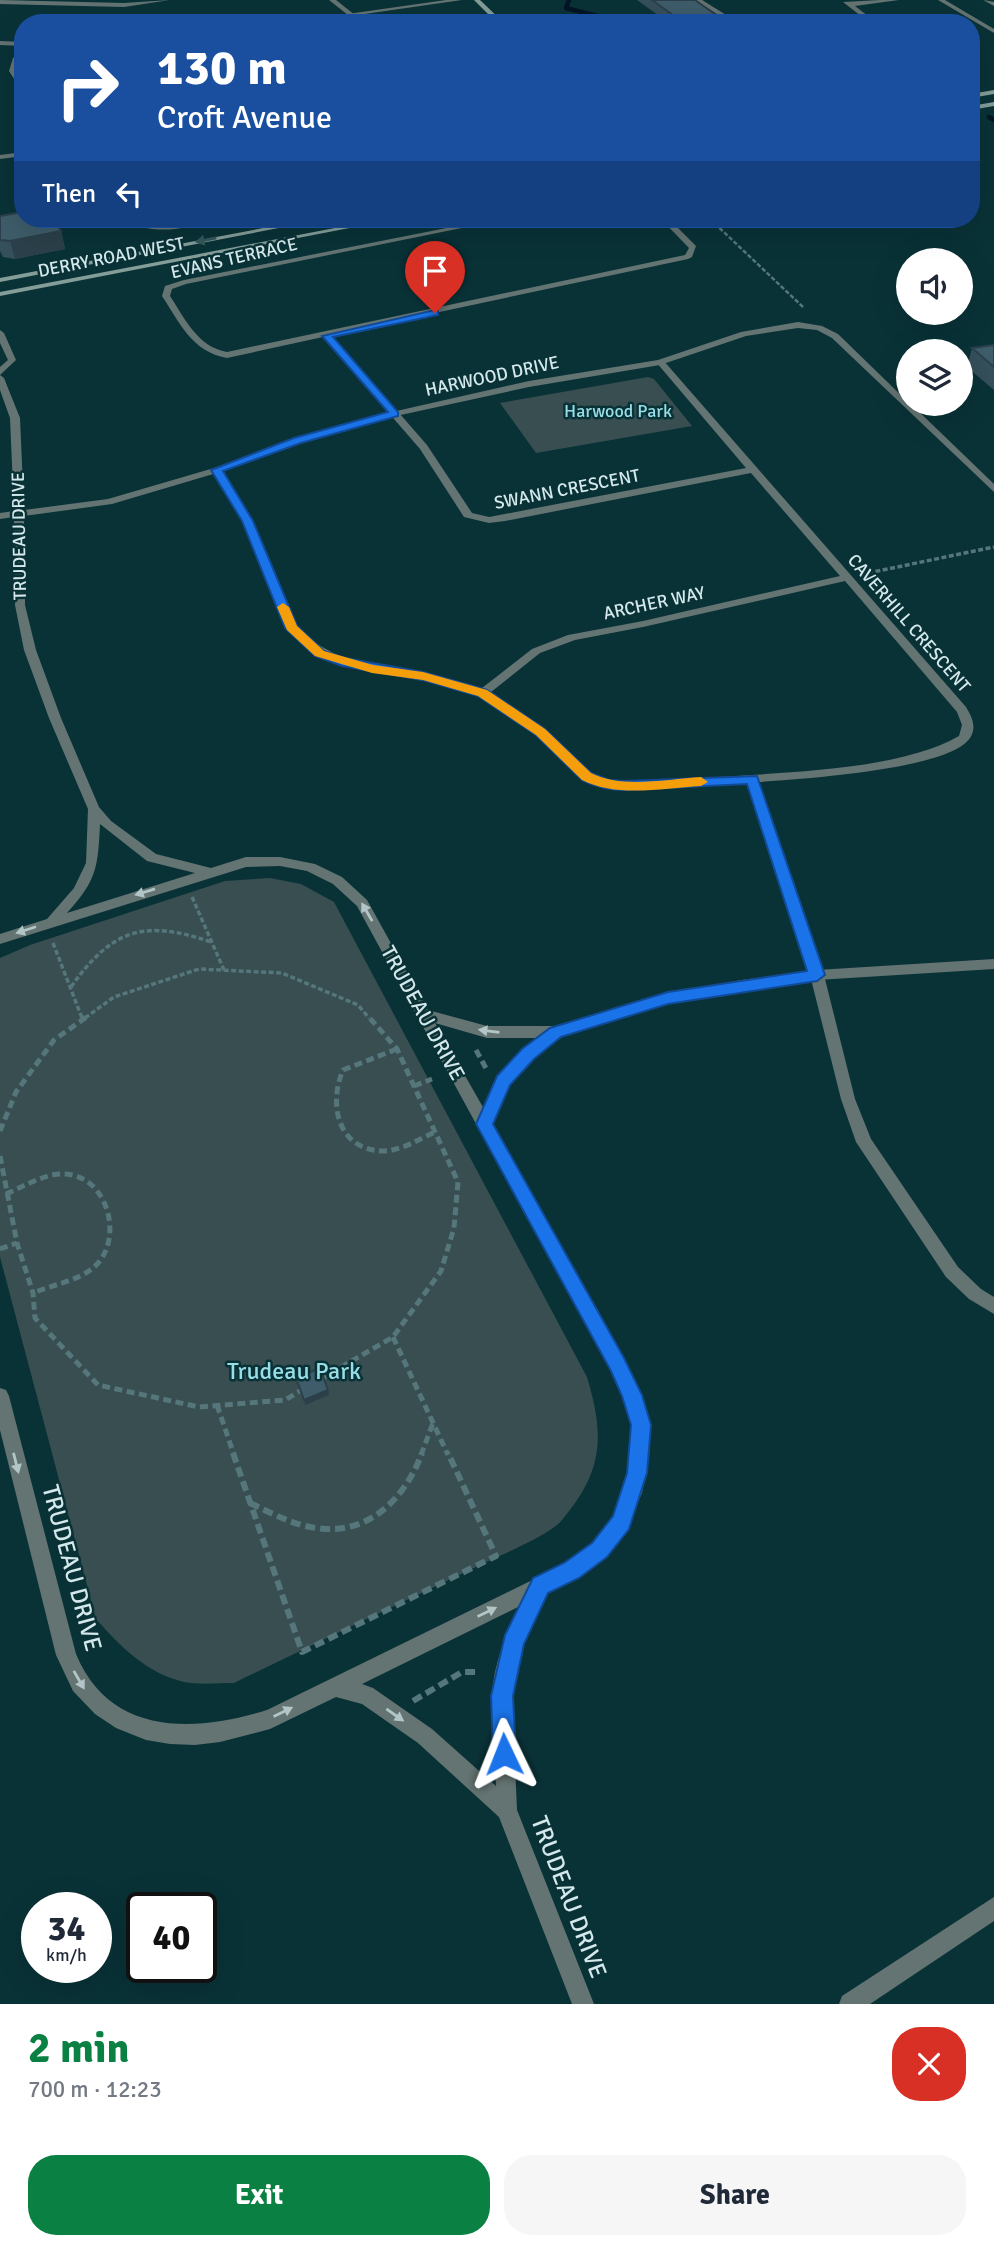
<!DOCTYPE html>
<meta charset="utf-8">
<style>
body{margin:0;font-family:Signika,sans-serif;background:#f6f6f7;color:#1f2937;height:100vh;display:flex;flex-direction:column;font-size:26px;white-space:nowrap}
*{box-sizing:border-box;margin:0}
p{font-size:23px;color:#747a83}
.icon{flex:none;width:38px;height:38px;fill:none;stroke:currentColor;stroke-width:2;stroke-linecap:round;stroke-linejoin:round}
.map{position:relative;height:2004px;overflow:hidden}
.side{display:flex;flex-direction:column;background:#fff;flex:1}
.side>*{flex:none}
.banner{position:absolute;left:14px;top:14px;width:966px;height:214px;border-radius:28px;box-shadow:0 7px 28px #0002;background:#1a4fa0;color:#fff;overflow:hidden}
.controls{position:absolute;left:896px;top:248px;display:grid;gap:14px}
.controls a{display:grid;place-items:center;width:77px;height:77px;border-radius:50%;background:#fff;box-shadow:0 7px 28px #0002;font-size:35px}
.speed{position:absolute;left:21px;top:1892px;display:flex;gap:14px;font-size:35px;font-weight:700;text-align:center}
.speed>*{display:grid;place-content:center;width:91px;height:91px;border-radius:50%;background:#fff;box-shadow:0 7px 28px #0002;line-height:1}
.speed small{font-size:18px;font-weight:400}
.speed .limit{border:4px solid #111;border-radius:10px;background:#fff;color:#111}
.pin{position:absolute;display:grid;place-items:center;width:60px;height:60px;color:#fff;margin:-72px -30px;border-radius:50% 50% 50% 0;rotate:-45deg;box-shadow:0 0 7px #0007}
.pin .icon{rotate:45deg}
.me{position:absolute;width:77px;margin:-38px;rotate:358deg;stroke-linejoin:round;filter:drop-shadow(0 0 5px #0008)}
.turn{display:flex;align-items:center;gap:24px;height:147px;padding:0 28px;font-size:32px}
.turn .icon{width:91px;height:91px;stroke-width:2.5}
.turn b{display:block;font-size:49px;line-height:60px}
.then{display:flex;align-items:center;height:66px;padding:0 28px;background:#0003;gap:14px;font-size:26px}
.round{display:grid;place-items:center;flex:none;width:74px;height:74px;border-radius:28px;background:#f6f6f7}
.summary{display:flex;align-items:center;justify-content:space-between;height:119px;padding:0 28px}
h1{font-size:42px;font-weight:700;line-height:52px;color:#0b8043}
.action{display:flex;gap:14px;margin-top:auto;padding:14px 28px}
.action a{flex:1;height:80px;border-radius:28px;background:#0b8043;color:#fff;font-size:28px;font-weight:700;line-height:80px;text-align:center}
.action a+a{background:#f6f6f7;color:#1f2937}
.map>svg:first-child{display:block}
.green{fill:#384e51}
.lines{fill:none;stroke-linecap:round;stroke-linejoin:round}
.stream{stroke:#031424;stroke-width:4.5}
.path-far3{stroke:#55767b;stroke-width:2.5;stroke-dasharray:4.5 2;stroke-linecap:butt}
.path-far2{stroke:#55767b;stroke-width:3.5;stroke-dasharray:5 2.5;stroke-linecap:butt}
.path-far1{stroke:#55767b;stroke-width:5;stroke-dasharray:8 4.5;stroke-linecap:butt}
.path{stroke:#55767b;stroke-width:6;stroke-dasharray:10 5;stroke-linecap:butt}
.service{fill:#647472;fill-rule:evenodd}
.minor{fill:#647472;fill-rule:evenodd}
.tertiary{fill:#647472;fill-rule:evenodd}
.secondary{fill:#849d99;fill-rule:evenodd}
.wall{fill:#354f5b}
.shaded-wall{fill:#2b404a}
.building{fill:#3e5c6a;stroke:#2b404a;stroke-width:2}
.oneway{fill:#345759}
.oneway2{fill:#b3c6c7}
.route{fill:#1a73e8;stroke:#114b97;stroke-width:2}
.slow{fill:#f59e0b}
.labels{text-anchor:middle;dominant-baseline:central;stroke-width:5;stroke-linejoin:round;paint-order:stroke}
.far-street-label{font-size:18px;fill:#d5e9ec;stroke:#093237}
.far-park-label{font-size:18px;fill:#98dee8;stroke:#093237}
.street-label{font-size:21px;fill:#d5e9ec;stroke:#093237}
.near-park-label{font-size:24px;fill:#98dee8;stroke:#093237}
.near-street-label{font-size:24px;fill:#d5e9ec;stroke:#093237}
</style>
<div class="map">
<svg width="994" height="2004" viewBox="0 0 994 2004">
<rect width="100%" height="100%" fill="#093237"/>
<!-- green -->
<g class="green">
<path d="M648 377 654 379 692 426 536 453 500 403Z"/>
<path d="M270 878 301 884 334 902 587 1377C605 1437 603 1471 562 1520 549 1536 494 1558 474 1568 394 1606 314 1644 234 1683 218 1683 199 1685 184 1682 146 1673 120 1646 96 1619L0 1257V958L30 945 225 881Z"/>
</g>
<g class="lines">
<!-- stream -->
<g class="stream">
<path d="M569 0 566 8 601 17 606 23"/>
<path d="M989 117 994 120"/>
</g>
<!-- path-far3 -->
<path class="path-far3" d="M710 219 803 307"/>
<!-- path-far2 -->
<g class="path-far2">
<path d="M868 573 994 547"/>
<path d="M192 897 224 970"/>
<path d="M53 943 82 1018"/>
<path d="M71 987C112 929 144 919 211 942"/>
<path d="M85 1018 114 997 199 969 282 973 358 1005 369 1018"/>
</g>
<!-- path-far1 -->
<g class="path-far1">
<path d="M82 1016 83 1019"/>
<path d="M397 1049 343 1070C328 1105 338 1150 383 1151 401 1151 419 1139 435 1132"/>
<path d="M476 1050 487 1070"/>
<path d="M414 1086 432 1079"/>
<path d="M0 1131 16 1092 54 1040 88 1016"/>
<path d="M0 1156 17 1243 33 1293 35 1318 98 1385 199 1407 285 1400 305 1388"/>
<path d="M6 1194C23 1187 43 1174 62 1174 108 1173 126 1241 93 1268 77 1281 52 1285 33 1293"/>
<path d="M0 1249 17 1243"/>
<path d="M393 1337 448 1455"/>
<path d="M319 1380 393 1337 441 1271 454 1228 458 1182 397 1049 368 1016"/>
<path d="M217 1405 234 1455"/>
<path d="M421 1455 433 1423"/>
</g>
<!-- path -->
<g class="path">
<path d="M233 1453 302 1652 496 1556 448 1453"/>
<path d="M250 1503C271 1513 293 1525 316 1528 368 1536 405 1499 422 1453"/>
<path d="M413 1701 462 1672H480"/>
</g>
<!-- service -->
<g class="service">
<path d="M695 0H702L739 23H731Z"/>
<path d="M880 0H899L855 6 877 23H870L843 2Z"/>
<path d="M984 0 994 2V6L985 1Z"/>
</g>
<!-- minor -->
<g class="minor">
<path d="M0 0 124 3 170 0 124 7 0 4Z"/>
<path d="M329 0H336L365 23H358Z"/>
<path d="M938 0H945L994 29V33Z"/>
<path d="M23 49V55L19 59 15 71 23 85V93L9 71 13 58Z"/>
<path d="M23 152V156L0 159V155Z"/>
<path d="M126 219C138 218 147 226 160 226 177 225 194 218 212 219 190 230 146 236 126 219Z"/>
<path d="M492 219H506L186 284 172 289 170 296C185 319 198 347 227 352L685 255 689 248 661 219H669L696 246 692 257 688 259 331 335 427 445 472 513 489 517 746 468 656 362 663 360 966 707C972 717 977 727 970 738 949 770 799 779 759 782L824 975 855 1099 871 1139 958 1267 981 1289 994 1297V1314L969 1299 946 1277 856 1142 841 1099 810 975 747 783 626 790 594 785 575 773 536 734 486 699 456 687 353 668 329 660 308 648 287 628 243 521 212 470 220 468 253 521 297 627 315 643 337 655 359 663 433 675 482 688 532 649 568 635 643 621 840 576 751 473 505 521 489 523 464 517 420 449 323 337 227 358C192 352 180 323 162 296L165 286 184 280ZM845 581 957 712 962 725 959 736C900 770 788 772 719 777 685 779 651 783 617 782L602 779 593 774 544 728 491 692 540 653 575 640 643 627Z"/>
<path d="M994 1897V1921L870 2004H839L842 1996Z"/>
</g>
<!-- tertiary -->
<g class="tertiary">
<path d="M446 0H462L302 23H284Z"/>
<path d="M0 41 23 42V46L0 45Z"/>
<path d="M798 322 822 326 838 334 908 402V404H911L994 484V492L832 338 817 330 798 328 746 336 660 365 529 387 396 416 300 442 220 472 112 504 24 516 25 605 36 650 61 718 99 807 111 821 156 854 211 868 246 857H280L315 864 342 877 367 900 428 1010 487 1026H556L668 993 742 980 817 970 994 959V969L817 980 742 990 668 1003 561 1036 533 1058 509 1084 492 1125 631 1374 644 1402 650 1426 649 1459 642 1493 625 1532 605 1558 579 1578 546 1594 522 1644 515 1672 512 1696 517 1810 594 2004H572L499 1817 418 1743 362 1704 336 1697 270 1729 220 1742 195 1745 170 1744 146 1740 116 1728 95 1714 73 1691 56 1655 0 1430V1388L6 1390 9 1396 76 1654C110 1736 194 1733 267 1710L565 1564C578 1554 592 1546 602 1533 627 1503 639 1454 630 1415 627 1399 618 1385 611 1371L357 906 333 884 307 871 280 866 246 867 0 944V934L47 919 74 888 86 863 88 809 49 718 24 650 15 605 14 517 0 519V513L14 511 10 418 0 390V375L4 378 20 418 24 510 108 499 214 468 294 438 392 412 529 381 658 360 741 332ZM100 824 147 861 195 873 67 913C97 880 98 867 100 824ZM435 1023 487 1038H539L523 1050 498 1077 484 1109ZM520 1606C510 1628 500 1649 495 1672 488 1709 494 1749 496 1786L432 1729 373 1688 362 1684Z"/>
<path d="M0 330 4 333 16 360 0 375V367L8 360 0 343Z"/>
</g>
<!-- secondary -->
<g class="secondary">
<path d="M474 0H480L504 23H497Z"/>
<path d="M994 90V94L971 98V94Z"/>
<path d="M994 102V106L971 110V106Z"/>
<path d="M311 219H325L0 282V278Z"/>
<path d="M382 219H396L0 296V292Z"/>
</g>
</g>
<!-- wall -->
<g class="wall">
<path d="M637 0H695L727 23H669Z"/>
<path d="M0 216 61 231 65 249 15 259 3 257 0 251Z"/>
<path d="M994 345V390L967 367 972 348Z"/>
</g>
<!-- shaded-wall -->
<g class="shaded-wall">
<path d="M61 231 65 249 15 259 10 241Z"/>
<path d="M328 1390 329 1395 305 1405 304 1400Z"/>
</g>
<!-- building -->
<g class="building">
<path d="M652 0H695L727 23H684Z"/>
<path d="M23 212V219H53L61 231 10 241 0 240V216Z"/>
<path d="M994 345V367L972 348Z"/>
<path d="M320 1368 328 1390 304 1400 296 1378Z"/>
</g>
<!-- one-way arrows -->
<defs><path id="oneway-solid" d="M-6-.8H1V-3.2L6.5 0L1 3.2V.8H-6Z" transform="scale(1.75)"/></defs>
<use class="oneway" href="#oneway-solid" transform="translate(206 240) rotate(169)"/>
<g class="oneway2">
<use href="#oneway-solid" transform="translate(145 892) rotate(163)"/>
<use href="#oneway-solid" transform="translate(367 912) rotate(-120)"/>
<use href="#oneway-solid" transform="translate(26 930) rotate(162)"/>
<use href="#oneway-solid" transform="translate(489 1031) rotate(-173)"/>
<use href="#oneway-solid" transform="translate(16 1463) rotate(76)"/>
<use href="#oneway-solid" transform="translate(487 1612) rotate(-26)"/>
<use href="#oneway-solid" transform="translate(79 1680) rotate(60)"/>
<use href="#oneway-solid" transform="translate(283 1712) rotate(-26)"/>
<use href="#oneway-solid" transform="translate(395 1715) rotate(35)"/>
</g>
<!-- route -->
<path class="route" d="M435 310 438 311V315L333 337 398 412V416L301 443 223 471 253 521 297 626 324 651 345 658 423 672 487 690 545 729 591 773 609 780 625 781 757 776 825 975 817 981 668 1004 561 1037 534 1059 510 1085 493 1124 624 1358 642 1395 651 1425 647 1473 629 1529 607 1557 579 1578 548 1593 524 1644 513 1696 516 1754 513 1762 504 1765 496 1762 493 1754 491 1696 505 1635 533 1578 564 1563 592 1543 613 1516 627 1473 631 1425 622 1396 611 1371 476 1124 497 1076 522 1049 550 1028 668 992 807 971 747 784 625 790C609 790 596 787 582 780L536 735 478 696 423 680 342 666 315 656 285 628 242 521 211 470 294 438 388 412 322 336Z"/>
<!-- slow -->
<path class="slow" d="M283 603 289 607 297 626 324 651 373 665 423 672 487 690 545 729 591 773C622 789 667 779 701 777L708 782 701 786C663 788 617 798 582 780L536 735 478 696 423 680 372 673 315 656 287 630 277 607Z"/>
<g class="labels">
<!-- far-street labels -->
<g class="far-street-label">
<text transform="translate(111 257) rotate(-11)">DERRY ROAD WEST</text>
<text transform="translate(234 258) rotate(-13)">EVANS TERRACE</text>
<text transform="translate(492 376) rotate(-12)">HARWOOD DRIVE</text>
<text transform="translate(567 489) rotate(-11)">SWANN CRESCENT</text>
<text transform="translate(19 536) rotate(-91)">TRUDEAU DRIVE</text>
<text transform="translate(654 603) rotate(-12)">ARCHER WAY</text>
<text transform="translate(909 623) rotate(49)">CAVERHILL CRESCENT</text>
</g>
<!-- far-park labels -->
<g class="far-park-label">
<text x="618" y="411">Harwood Park</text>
</g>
<!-- street labels -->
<g class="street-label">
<text transform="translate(423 1013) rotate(61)">TRUDEAU DRIVE</text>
</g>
<!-- near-park labels -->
<g class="near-park-label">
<text x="294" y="1371">Trudeau Park</text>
</g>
<!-- near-street labels -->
<g class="near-street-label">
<text transform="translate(72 1568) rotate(75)">TRUDEAU DRIVE</text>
<text transform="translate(569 1897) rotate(69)">TRUDEAU DRIVE</text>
</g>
</g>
</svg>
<div class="controls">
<a><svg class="icon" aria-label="sound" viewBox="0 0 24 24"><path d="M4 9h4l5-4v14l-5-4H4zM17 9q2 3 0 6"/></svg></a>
<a><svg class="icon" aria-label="layers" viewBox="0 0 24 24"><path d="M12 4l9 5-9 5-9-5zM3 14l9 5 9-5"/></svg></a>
</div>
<div class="speed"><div>34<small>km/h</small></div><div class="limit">40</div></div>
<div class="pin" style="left:435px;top:313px;background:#d93025"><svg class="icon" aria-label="arrive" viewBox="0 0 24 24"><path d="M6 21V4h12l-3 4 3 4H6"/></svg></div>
<svg class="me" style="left:504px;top:1754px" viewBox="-20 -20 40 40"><path d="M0-17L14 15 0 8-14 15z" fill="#1a73e8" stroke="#fff" stroke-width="4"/></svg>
<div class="banner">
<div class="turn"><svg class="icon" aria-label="right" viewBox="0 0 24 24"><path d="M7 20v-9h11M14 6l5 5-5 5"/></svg><div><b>130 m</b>Croft Avenue</div></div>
<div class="then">Then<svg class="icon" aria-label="left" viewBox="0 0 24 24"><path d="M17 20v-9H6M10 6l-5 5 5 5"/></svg></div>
</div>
</div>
<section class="side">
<div class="summary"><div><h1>2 min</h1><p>700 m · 12:23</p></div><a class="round" style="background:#d93025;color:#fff"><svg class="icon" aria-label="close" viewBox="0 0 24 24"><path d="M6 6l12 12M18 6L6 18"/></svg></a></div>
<div class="action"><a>Exit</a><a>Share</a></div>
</section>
